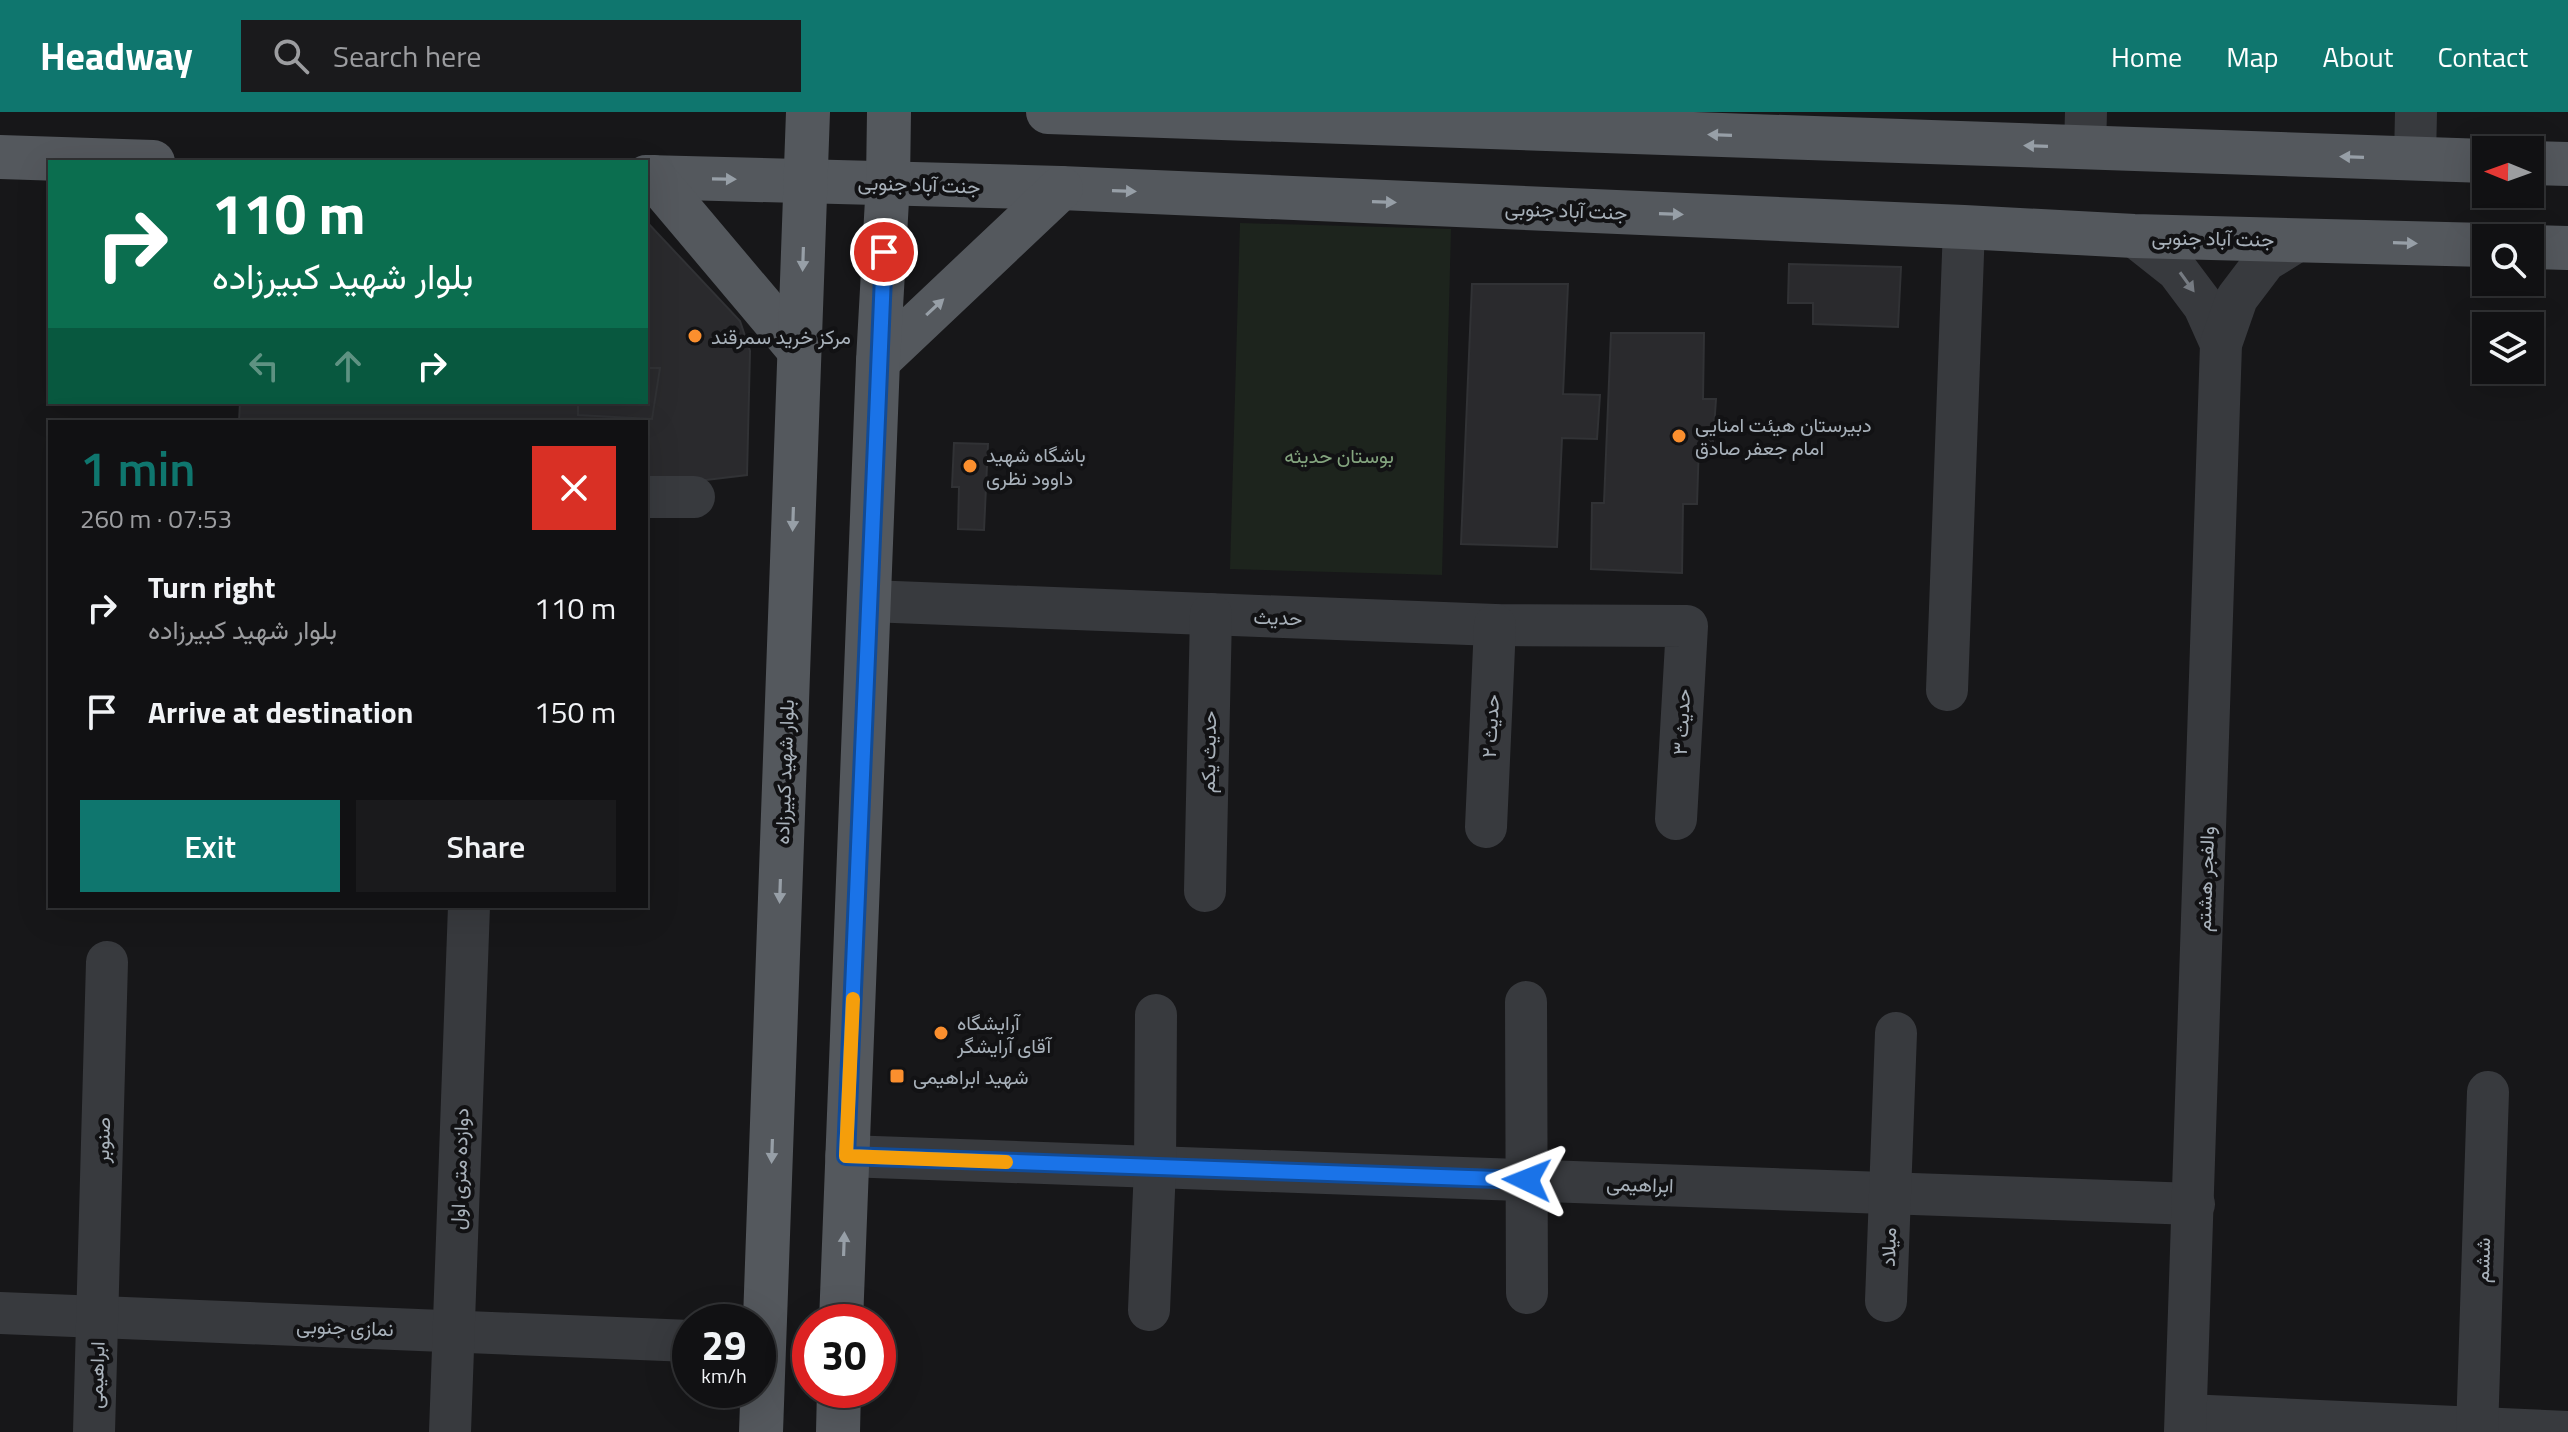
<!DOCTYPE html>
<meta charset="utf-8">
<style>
body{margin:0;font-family:"Titillium Web",Vazirmatn,sans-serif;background:#1a1a1c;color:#f1f3f6;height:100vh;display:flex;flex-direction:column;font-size:30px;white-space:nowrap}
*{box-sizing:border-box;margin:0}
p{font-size:26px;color:#9c9da0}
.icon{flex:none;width:44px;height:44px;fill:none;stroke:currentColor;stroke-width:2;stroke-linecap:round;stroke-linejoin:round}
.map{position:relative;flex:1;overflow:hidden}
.sheet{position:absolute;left:48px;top:308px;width:600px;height:488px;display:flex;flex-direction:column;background:#111113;border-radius:0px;box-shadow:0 8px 32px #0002,0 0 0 2px #303133}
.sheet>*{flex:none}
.top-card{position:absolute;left:48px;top:48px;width:600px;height:244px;border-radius:0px;box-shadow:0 8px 32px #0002,0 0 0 2px #303133;background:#0b6e4f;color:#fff;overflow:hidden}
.needle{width:52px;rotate:271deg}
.tools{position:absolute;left:2472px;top:24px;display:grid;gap:16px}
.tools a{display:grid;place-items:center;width:72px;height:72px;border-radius:0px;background:#111113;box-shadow:0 8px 32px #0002,0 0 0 2px #303133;font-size:40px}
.speed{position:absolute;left:672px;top:1192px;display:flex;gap:16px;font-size:40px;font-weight:700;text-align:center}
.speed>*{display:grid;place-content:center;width:104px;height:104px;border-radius:50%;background:#111113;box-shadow:0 8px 32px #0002,0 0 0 2px #303133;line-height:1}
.speed small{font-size:20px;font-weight:400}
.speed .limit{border:12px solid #d22;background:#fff;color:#111}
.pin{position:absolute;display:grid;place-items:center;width:68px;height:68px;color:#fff;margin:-34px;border:4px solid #fff;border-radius:50%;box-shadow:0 2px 8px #0007}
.me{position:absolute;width:88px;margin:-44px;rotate:272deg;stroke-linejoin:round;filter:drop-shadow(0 0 6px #0008)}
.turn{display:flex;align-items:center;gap:28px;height:168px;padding:0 32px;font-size:36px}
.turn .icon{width:104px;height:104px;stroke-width:2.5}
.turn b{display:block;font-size:56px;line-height:68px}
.lanes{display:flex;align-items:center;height:76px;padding:0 32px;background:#0003;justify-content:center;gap:40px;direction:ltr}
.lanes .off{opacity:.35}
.round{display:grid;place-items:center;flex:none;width:84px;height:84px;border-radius:0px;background:#1a1a1c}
.summary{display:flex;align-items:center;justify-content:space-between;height:136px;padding:0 32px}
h1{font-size:48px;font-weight:600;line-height:60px;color:#0f766e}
.primary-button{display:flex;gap:16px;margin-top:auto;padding:16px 32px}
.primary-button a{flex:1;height:92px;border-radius:0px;background:#0f766e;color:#fff;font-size:32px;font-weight:600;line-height:92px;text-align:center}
.primary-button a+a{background:#1a1a1c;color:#f1f3f6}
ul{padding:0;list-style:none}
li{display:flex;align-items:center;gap:24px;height:104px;padding:0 32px}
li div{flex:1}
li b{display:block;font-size:30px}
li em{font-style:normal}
header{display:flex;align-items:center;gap:48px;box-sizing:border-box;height:112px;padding:0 40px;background:#0f766e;color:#fff}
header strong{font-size:38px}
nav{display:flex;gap:44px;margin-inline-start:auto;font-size:28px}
.search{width:560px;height:72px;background:#1a1a1c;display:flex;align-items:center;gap:20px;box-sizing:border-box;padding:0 28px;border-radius:0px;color:#9c9da0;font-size:30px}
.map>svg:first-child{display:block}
.green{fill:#1d241d}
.building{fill:#2a2a2d;stroke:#313235;stroke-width:2}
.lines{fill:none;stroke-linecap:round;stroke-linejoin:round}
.minor{stroke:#383a3e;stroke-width:42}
.major{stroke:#54585d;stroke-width:44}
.oneway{fill:#979fa7}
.oneway2{fill:#767b82}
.route-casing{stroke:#114b97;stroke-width:20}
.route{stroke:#1a73e8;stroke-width:14}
.slow{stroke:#f59e0b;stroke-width:14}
.poi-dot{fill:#fb8f2e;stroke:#121214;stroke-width:3}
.labels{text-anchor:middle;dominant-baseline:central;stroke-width:8;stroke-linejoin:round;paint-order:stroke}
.street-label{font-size:20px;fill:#a8b1ba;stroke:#121214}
.poi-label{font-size:20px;fill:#a8b1ba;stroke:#121214;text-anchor:start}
.park-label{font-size:20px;fill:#84a57f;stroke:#121214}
</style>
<header>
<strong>Headway</strong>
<div class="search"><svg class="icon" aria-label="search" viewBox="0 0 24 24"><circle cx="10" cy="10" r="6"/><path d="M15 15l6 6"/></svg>Search here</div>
<nav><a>Home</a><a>Map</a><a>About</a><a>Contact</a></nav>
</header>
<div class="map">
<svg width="2568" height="1320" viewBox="0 0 2568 1320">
<rect width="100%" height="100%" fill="#171719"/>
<!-- green -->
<path class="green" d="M1240 111 1451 117 1442 463 1230 457Z"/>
<!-- building -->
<g class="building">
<path d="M646 109 740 209 750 239 747 363 689 370 646 368V310H239L240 290H646Z"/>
<path d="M1789 152 1901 155 1898 215 1813 212V191H1788Z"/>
<path d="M1472 172H1568L1563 282 1600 283 1597 327 1562 326 1557 435 1461 432Z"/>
<path d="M1611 221H1704L1703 287H1716L1713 330H1699L1697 392H1683L1682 461 1591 457 1592 391H1604Z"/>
<path d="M646 256H660L652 307 578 303V290H646Z"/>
<path d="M954 331 988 332 984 418 958 417 959 375H952Z"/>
</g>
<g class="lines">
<!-- minor -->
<g class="minor">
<path d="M2085 36 2086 0"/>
<path d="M2415 47 2416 0"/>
<path d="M2134 124 2177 158 2204 194 2221 232"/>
<path d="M646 385H694"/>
<path d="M869 489 1495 513 1687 514 1676 707"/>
<path d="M1947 578 1964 115"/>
<path d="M1486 715 1495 513"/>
<path d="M1205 779 1211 502"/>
<path d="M1526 890 1527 1181"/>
<path d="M846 1044 2194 1092"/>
<path d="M1886 1189 1896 921"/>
<path d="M1149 1198 1155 1055 1156 903"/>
<path d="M0 1201 690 1229"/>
<path d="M2186 1303 2568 1320"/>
<path d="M94 1320 107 850"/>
<path d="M450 1320 469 794"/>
<path d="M2185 1320 2221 232 2237 186 2265 149 2299 128"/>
<path d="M2477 1320 2488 980"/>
</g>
<!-- major -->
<g class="major">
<path d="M1048 0 2486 49"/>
<path d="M0 45 153 50"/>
<path d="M2530 51 2568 52"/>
<path d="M646 65 1061 76 1964 115 2134 124 2486 133"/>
<path d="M653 65 799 238"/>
<path d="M2530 135 2568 136"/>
<path d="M878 249 1061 76"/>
<path d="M841 1210 878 249 888 70 889 0"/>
<path d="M761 1320 808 0"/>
<path d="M838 1320 839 1278"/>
</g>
</g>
<!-- one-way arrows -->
<defs><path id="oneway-solid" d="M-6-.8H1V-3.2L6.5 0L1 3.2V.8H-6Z" transform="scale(2)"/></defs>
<g class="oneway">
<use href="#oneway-solid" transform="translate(1720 23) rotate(-178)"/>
<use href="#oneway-solid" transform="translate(2036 34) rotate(-178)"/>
<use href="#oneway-solid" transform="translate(2352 45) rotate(-178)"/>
<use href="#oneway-solid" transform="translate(724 67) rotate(1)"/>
<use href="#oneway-solid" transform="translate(1124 79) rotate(2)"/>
<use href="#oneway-solid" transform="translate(1384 90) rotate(2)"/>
<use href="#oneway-solid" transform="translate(1671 102) rotate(2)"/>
<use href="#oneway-solid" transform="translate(2405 131) rotate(2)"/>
<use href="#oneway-solid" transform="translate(803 147) rotate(92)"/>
<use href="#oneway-solid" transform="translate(935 195) rotate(-43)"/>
<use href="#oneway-solid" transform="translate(793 407) rotate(92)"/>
<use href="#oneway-solid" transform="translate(780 779) rotate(92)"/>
<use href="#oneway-solid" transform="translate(772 1039) rotate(92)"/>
<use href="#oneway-solid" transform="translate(844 1132) rotate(-88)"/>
</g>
<use class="oneway2" href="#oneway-solid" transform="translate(2187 170) rotate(54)"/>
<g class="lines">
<!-- route casing -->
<g class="route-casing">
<path id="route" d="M884 140 846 1044 1527 1068"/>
</g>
<!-- route -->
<use href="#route" class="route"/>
<!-- slow -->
<path class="slow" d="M853 887 846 1044 1006 1050"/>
</g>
<!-- markers -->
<g class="poi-dot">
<circle cx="695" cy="224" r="8"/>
<circle cx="1679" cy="324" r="8"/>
<circle cx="970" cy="354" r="8"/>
<circle cx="941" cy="921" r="8"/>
<rect x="889" y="956" width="16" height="16" rx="4"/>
</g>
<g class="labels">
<!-- street labels -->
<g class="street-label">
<text transform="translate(919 72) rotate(2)">جنت آباد جنوبی</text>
<text transform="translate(1566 98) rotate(2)">جنت آباد جنوبی</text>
<text transform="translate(2213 126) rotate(1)">جنت آباد جنوبی</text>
<text transform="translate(1278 505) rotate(2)">حدیث</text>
<text transform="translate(1681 610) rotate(-87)">حدیث ۳</text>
<text transform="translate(1490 614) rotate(-87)">حدیث ۲</text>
<text transform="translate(1208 640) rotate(-89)">حدیث یکم</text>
<text transform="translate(784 660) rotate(-88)">بلوار شهید کبیرزاده</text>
<text transform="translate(2205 767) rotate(-88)">والفجر هشتم</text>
<text transform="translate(102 1028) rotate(-88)">صنوبر</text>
<text transform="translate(459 1057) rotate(-88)">دوازده متری اول</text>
<text transform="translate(1640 1072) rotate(2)">ابراهیمی</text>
<text transform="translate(1888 1135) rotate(-88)">میلاد</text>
<text transform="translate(2482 1148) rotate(-88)">ششم</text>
<text transform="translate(345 1215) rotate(2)">نمازی جنوبی</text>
<text transform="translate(96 1263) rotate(-88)">ابراهیمی</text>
</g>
<!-- poi labels -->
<g class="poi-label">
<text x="711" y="224">مرکز خرید سمرقند</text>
<text x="1695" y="312">دبیرستان هیئت امنایی<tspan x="1695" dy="23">امام جعفر صادق</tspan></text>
<text x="986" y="342">باشگاه شهید<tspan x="986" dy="23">داوود نظری</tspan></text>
<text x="957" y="910">آرایشگاه<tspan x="957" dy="23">آقای آرایشگر</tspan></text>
<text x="913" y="964">شهید ابراهیمی</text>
</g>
<!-- park labels -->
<g class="park-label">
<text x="1339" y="343">بوستان حدیثه</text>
</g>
</g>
</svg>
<div class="tools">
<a><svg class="needle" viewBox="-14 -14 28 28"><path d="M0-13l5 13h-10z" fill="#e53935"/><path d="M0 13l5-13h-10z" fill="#9c9da0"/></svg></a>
<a><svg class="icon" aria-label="search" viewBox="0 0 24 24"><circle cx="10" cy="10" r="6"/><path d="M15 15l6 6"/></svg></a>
<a><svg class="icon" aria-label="layers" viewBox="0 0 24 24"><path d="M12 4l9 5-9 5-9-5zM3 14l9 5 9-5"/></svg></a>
</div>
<div class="speed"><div>29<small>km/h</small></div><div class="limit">30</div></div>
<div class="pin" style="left:884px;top:140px;background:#d93025"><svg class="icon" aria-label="arrive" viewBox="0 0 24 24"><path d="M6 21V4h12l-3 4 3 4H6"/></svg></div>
<svg class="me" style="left:1527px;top:1068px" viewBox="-20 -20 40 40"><path d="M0-17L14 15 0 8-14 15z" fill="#1a73e8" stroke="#fff" stroke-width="4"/></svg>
<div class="top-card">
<div class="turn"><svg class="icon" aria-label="right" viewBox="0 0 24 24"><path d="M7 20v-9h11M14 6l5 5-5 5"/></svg><div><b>110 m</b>بلوار شهید کبیرزاده</div></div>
<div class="lanes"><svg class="icon off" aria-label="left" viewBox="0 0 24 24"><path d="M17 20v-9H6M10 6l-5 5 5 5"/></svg><svg class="icon off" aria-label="ahead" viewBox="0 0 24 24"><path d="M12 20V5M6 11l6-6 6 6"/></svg><svg class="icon" aria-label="right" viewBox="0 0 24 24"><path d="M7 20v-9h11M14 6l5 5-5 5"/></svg></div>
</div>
<section class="sheet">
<div class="summary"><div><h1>1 min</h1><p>260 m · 07:53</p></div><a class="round" style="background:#d93025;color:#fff"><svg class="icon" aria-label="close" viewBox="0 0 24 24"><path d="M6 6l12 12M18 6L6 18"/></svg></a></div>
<ul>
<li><svg class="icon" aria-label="right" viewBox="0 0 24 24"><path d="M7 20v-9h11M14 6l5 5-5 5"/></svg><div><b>Turn right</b><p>بلوار شهید کبیرزاده</p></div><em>110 m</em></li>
<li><svg class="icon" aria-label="arrive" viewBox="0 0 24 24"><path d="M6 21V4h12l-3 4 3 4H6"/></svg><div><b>Arrive at destination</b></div><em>150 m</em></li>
</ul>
<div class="primary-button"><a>Exit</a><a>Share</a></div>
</section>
</div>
